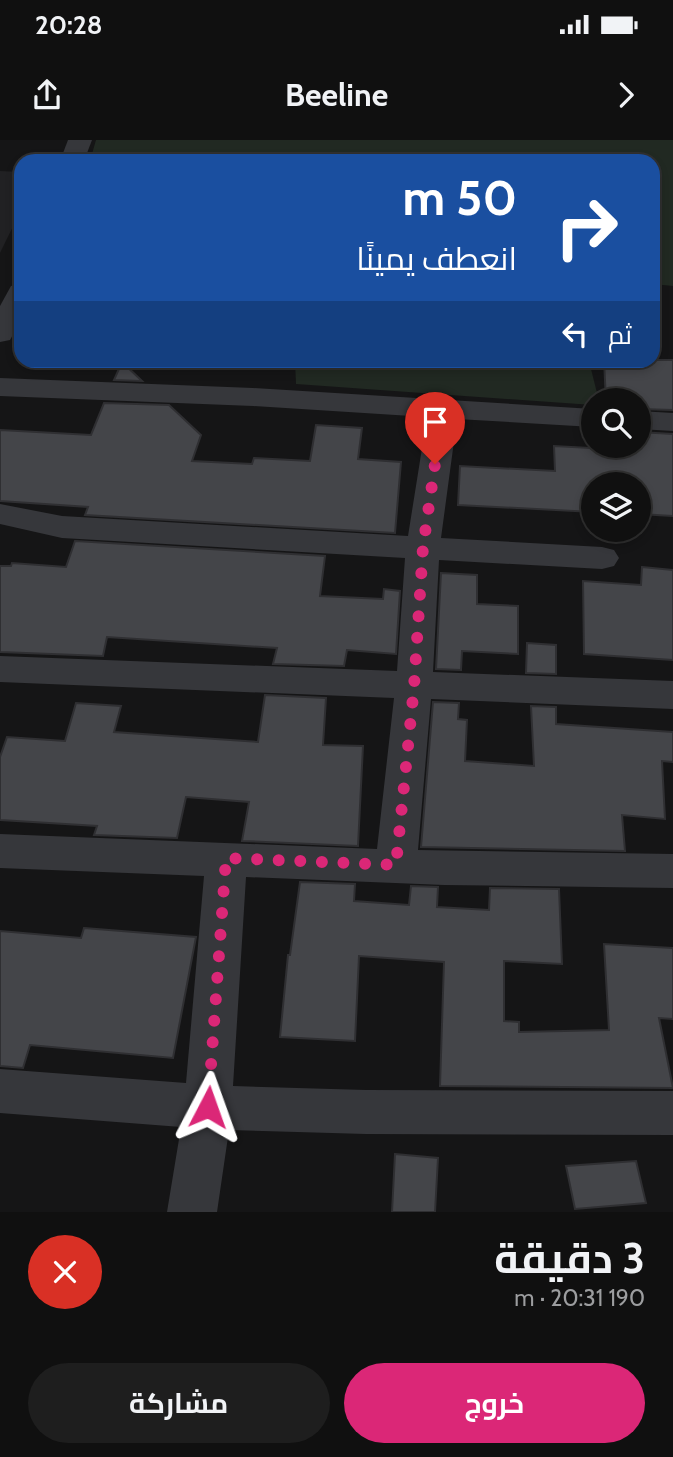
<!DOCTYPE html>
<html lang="ar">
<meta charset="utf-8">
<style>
body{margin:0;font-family:Cabin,Cairo,sans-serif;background:#1e1e1e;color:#f1f3f6;direction:rtl;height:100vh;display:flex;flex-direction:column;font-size:26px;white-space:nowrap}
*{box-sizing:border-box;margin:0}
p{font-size:23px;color:#9c9d9f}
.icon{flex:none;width:38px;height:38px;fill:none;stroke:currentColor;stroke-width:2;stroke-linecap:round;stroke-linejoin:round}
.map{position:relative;height:1072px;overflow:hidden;direction:ltr}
.drawer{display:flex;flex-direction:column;background:#101010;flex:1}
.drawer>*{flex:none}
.hud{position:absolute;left:14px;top:14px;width:646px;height:214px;border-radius:21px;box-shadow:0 4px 10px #0003,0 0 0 2px #303030;direction:rtl;background:#1a4fa0;color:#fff;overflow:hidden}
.controls{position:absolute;left:581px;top:248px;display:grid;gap:14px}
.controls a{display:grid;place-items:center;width:70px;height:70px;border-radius:50%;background:#101010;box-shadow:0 4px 10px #0003,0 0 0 2px #303030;font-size:35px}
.pin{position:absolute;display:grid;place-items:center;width:60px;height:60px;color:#fff;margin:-72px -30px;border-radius:50% 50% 50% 0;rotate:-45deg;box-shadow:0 0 7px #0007}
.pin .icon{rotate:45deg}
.me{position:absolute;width:77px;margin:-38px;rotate:4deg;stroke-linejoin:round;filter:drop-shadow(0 0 5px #0008)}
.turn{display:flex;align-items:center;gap:24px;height:147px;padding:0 28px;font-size:32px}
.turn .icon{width:91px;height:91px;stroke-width:2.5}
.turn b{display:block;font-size:49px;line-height:60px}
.then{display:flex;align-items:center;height:66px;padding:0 28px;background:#0003;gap:14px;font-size:26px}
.round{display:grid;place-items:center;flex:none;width:74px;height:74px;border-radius:37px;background:#1e1e1e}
.overview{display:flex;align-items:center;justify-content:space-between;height:119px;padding:0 28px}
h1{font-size:42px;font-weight:700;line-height:52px}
.primary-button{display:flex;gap:14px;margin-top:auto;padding:14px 28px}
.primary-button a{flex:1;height:80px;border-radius:42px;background:#db2777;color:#fff;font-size:28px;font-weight:700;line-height:80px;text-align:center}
.primary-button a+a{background:#1e1e1e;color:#f1f3f6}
.status{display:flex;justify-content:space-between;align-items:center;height:49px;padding:0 35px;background:#101010;direction:ltr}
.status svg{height:19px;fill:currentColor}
header{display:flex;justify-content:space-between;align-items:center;height:91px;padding:0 28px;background:#101010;font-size:32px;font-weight:700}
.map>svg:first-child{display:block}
.built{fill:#212123}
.green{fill:#212922}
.building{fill:#444549;stroke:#2f2f32;stroke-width:2}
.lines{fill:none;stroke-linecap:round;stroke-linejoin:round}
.minor{fill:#36373b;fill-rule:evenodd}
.route{stroke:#db2777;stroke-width:12;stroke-dasharray:0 21.6}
</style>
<div class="status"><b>20:28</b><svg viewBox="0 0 49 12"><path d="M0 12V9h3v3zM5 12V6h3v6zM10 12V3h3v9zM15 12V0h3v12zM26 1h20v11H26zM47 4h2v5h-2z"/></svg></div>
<header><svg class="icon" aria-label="forward" viewBox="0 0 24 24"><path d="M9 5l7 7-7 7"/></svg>Beeline<svg class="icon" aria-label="share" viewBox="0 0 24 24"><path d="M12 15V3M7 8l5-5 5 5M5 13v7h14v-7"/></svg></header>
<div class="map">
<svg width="673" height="1072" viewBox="0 0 673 1072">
<rect width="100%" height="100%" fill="#151516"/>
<!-- built -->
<path class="built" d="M0 31 21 32V70L0 113Z"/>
<!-- green -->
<g class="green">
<path d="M96 0H673V146L653 144V21H90Z"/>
<path d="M295 221H589L599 261H593V265L296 244Z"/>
</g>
<!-- building -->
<g class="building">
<path d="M604 220H673V270L639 269V261H606Z"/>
<path d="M122 222 142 241 114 240Z"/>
<path d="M104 263 169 265 201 295 192 321 252 324 254 318 310 321 316 285 362 288 358 319 401 322 395 393 85 375 88 367 0 361V290L91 295Z"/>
<path d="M639 292 673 294V376L639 374V345H593V372L458 365 460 326 555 331 554 306 609 309V306H639Z"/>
<path d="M75 401 325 416 320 456 383 459 384 449 400 451 396 514 347 510 344 526 273 524 277 508 107 497 103 516 0 512V426H11L12 423 66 427Z"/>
<path d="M642 427 673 430V520L584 514 583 441 641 445Z"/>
<path d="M441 433 477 435V464L518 466V514L462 511 461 530 436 529Z"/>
<path d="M527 503 556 505V534L526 533Z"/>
<path d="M265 555 326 558 323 605 363 606 358 706 242 701 249 662 186 657 177 698 94 695 97 686 0 680V617L7 597 65 601 76 563 121 566 114 592 258 602Z"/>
<path d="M433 562 459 563 458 579 467 580 465 621 534 626 531 566 556 567V584L673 592V622L662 621 665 679 622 675 625 711 421 707Z"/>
<path d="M300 742 355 744 354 761 409 765 411 746 438 747 437 767 489 770 490 748 559 749 562 824 504 821V881L519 882V892L609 890 604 804 673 808V879L659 878 673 948 440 946 444 822 359 816 355 901 280 897 288 815H290Z"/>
<path d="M84 788 196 797 173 918 30 905 23 928 0 926V791L81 798Z"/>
<path d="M395 1014 438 1018 435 1072H392Z"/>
<path d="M636 1021 646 1063 575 1069 566 1026Z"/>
</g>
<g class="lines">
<!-- minor -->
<g class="minor">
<path d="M68 0H92L84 21H60Z"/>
<path d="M21 144V180L10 200 0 202V166L11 146Z"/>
<path d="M0 238 253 248 593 269V287L457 279 441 398 602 407 614 410 619 418 614 426 602 429 439 420 433 532 673 541V569L431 559 418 710 673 714V748L444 745 246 737 233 946 366 950 673 951V995L366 994 229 990 217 1072H167L181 987 0 973V929L186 943 204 736 0 728V694L377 709 394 558 0 542V516L397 531 405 418 62 398 0 384V364L62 376 408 396 427 277 253 266 0 256Z"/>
<path d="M639 271 673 273V291L639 289Z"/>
</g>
</g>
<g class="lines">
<!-- route -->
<path class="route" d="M208 967 226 718 396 725 414 547 423 407 435 324"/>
</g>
</svg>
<div class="controls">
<a><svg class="icon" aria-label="search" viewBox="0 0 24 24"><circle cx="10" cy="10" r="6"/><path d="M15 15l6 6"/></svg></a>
<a><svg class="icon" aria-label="layers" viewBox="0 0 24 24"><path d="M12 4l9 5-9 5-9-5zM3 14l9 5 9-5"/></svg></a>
</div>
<div class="pin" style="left:435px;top:324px;background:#d93025"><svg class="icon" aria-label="arrive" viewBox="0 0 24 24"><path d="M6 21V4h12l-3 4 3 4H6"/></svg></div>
<svg class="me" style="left:208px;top:967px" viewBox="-20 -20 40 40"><path d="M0-17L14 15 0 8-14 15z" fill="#db2777" stroke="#fff" stroke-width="4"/></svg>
<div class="hud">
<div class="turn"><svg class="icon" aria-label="right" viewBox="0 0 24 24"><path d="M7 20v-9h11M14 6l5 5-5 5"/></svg><div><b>50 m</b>انعطف يمينًا</div></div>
<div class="then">ثم<svg class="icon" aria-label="left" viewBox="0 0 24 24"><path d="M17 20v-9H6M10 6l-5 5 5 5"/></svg></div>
</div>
</div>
<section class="drawer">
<div class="overview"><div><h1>3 دقيقة</h1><p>190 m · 20:31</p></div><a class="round" style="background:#d93025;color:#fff"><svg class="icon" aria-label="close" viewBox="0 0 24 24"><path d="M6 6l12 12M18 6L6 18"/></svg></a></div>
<div class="primary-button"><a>خروج</a><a>مشاركة</a></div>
</section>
